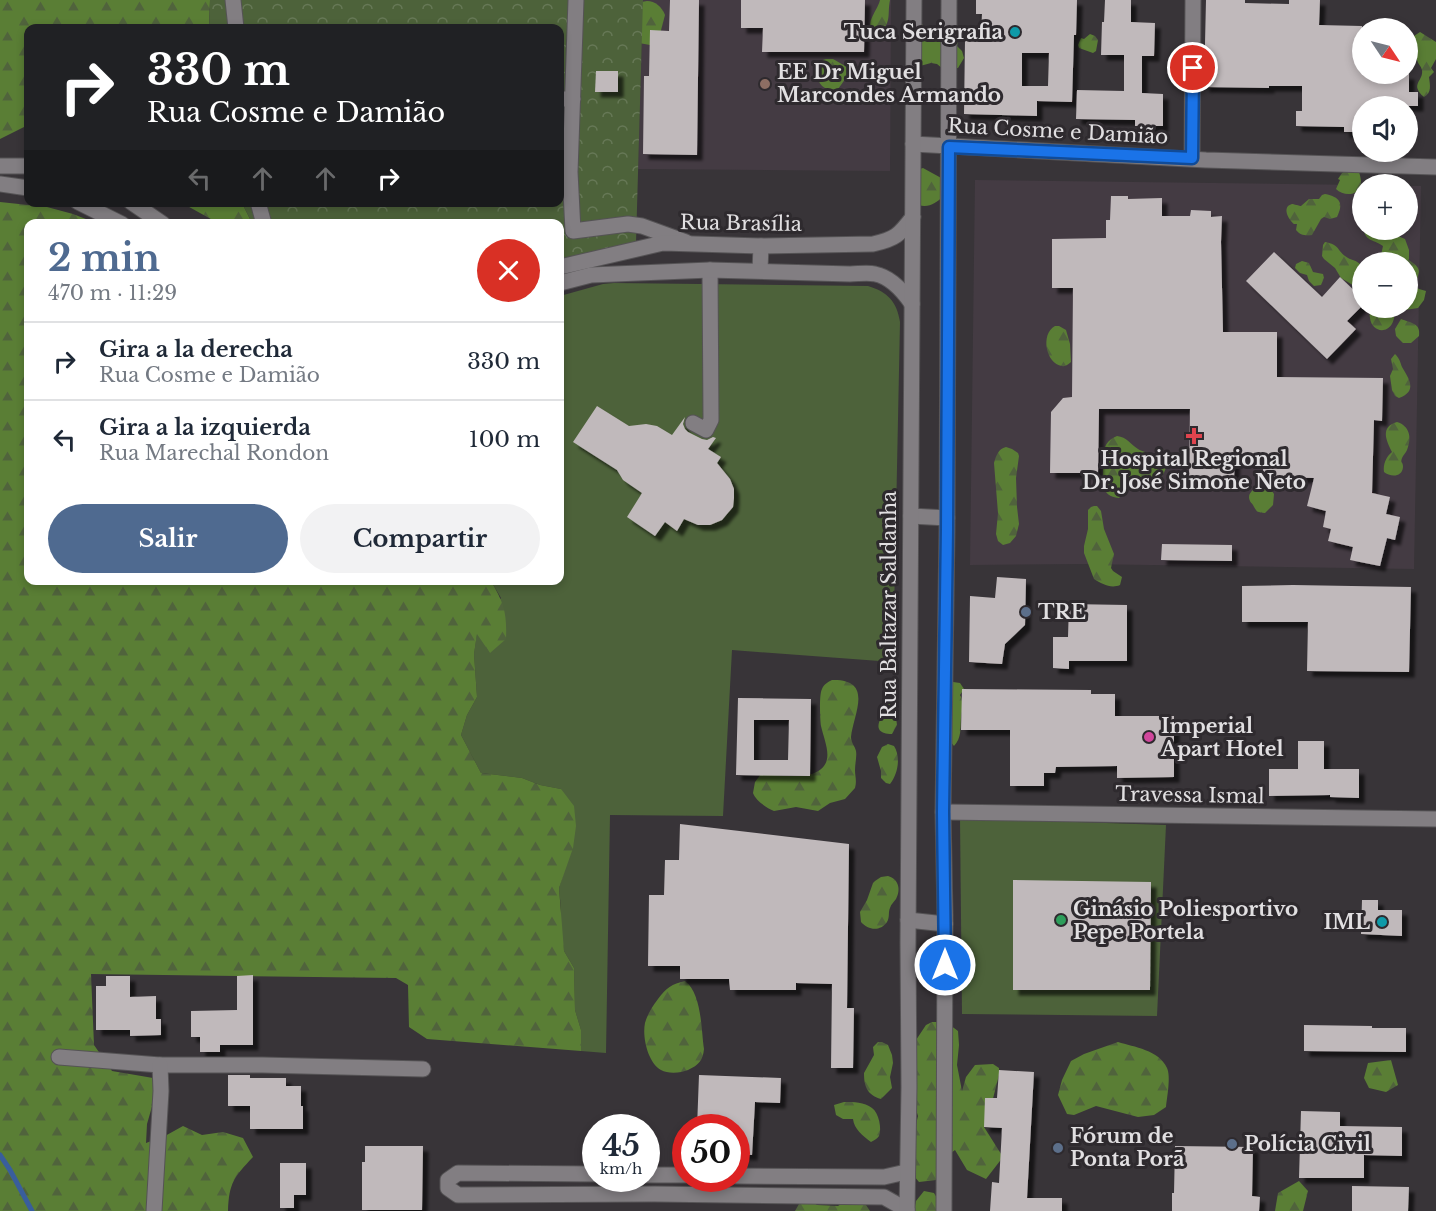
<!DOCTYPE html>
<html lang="es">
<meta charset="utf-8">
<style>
body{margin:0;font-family:"Libre Baskerville",serif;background:#f2f2f3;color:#1f2937;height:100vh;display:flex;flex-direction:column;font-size:22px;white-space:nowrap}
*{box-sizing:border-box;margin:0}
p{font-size:20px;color:#747a83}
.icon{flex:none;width:33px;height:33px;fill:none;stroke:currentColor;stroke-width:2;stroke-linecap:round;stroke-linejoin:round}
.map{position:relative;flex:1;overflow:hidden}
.drawer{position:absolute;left:24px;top:219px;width:540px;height:366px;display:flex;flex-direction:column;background:#fff;border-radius:12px;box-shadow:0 3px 9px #0003}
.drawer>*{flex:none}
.guide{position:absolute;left:24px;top:24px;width:540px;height:183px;border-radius:12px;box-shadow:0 3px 9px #0003;background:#202124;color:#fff;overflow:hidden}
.needle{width:39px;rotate:125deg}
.fabs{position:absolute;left:1352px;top:18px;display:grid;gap:12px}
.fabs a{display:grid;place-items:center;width:66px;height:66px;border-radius:50%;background:#fff;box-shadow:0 3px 9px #0003;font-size:30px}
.speed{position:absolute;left:582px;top:1114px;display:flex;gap:12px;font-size:30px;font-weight:700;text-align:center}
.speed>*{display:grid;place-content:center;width:78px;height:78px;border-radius:50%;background:#fff;box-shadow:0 3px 9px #0003;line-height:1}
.speed small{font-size:15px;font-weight:400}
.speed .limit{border:9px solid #d22;background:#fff;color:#111}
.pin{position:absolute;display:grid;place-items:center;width:51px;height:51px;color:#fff;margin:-26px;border:3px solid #fff;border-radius:50%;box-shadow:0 2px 6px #0007}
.me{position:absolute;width:66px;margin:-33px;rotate:0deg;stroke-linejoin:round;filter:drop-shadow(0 0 4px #0008)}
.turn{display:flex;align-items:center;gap:21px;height:126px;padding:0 24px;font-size:27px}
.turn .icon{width:78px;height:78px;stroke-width:2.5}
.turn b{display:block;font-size:42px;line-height:51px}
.lanes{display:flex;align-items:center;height:57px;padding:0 24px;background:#0003;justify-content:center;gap:30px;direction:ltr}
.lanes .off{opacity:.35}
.round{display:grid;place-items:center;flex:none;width:63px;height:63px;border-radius:32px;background:#f2f2f3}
.head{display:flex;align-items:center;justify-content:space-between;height:102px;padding:0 24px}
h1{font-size:36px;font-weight:700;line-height:45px;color:#4f6a90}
.button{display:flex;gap:12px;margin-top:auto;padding:12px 24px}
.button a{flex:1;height:69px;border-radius:36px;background:#4f6a90;color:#fff;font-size:24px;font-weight:700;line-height:69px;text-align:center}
.button a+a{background:#f2f2f3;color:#1f2937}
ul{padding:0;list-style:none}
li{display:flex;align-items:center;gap:18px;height:78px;padding:0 24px;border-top:2px solid #e0e1e3}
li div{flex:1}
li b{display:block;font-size:22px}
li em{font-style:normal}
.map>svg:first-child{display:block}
.built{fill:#443b43;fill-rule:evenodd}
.grass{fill:#4d623a}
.forest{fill:url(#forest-firs)}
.park{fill:url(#park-crowns)}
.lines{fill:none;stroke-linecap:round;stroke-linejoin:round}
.stream{stroke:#395e9c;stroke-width:5}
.building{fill:#c0b9bb;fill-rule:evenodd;filter:url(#shadow)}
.pedestrian-casing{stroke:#555355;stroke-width:17}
.minor-casing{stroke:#555355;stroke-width:17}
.tertiary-casing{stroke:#555355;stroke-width:17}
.secondary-casing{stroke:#555355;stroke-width:17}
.pedestrian{stroke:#827e82;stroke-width:15}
.minor{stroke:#827e82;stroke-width:15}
.tertiary{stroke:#827e82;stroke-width:15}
.secondary{stroke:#827e82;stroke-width:15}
.route-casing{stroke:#114b97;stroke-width:15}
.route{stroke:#1a73e8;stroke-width:10}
.culture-dot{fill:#0f9aa8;stroke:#2e2a2e;stroke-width:2}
.education-dot{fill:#8d6e63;stroke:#2e2a2e;stroke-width:2}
.health-dot{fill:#e0444e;stroke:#2e2a2e;stroke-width:2}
.service-dot{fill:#5c6f8a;stroke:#2e2a2e;stroke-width:2}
.hotel-dot{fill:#d1479c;stroke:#2e2a2e;stroke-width:2}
.leisure-dot{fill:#2e9e5b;stroke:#2e2a2e;stroke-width:2}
.labels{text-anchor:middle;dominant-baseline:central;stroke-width:6;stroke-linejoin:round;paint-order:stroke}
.poi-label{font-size:20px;font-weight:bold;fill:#e1dfe1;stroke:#2e2a2e;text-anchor:start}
.street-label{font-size:20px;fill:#e1dfe1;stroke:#2e2a2e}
</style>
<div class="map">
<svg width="1436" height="1211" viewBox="0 0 1436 1211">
<defs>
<pattern id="forest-firs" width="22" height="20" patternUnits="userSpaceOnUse" patternTransform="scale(1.5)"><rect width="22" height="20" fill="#5a7e35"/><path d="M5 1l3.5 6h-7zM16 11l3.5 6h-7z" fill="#50633c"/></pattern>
<pattern id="park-crowns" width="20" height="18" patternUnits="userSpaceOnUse" patternTransform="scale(1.5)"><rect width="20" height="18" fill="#4d623a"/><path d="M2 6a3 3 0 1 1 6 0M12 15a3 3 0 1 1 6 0" fill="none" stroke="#667856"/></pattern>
<filter id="shadow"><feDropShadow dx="5.5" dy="5.5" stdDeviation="1.5" flood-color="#0009"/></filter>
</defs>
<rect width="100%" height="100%" fill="#383438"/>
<!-- built -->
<g class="built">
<path d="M643 0H891L890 171 638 169Z"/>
<path d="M975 180 1362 185V230H1407V186H1421L1414 569 1083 564 970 565ZM1362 262H1407V308H1362Z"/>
</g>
<!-- grass -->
<g class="grass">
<path d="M614 283 868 286C888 292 897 302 900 322L893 662 732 650 723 816 610 815 606 1053 581 1051V1030L575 1010 574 968 564 951 561 930V909L559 888 565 868 561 789 540 785 522 778 481 773 461 735 467 715 477 697 474 654 477 633 501 598 491 581 560 580V296L603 284Z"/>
<path d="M960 818 1166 825 1157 1016 962 1014Z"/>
</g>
<!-- forest -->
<g class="forest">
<path d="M0 0H210L209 28H28V125L0 139Z"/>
<path d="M880 0H890C887 16 892 18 881 34L878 35C861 25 877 13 880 0Z"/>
<path d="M647 1C655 1 662 7 665 15L660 34 650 45 639 43 636 3Z"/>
<path d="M919 20C925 24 922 33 926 39L930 41 936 39 941 26 955 24 961 28 957 46 962 51 964 58 958 68 943 69 937 64 931 63 920 66 910 40 904 31 905 27 909 21Z"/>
<path d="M1420 32 1436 42V59L1431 68 1434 72 1429 77C1430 85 1432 93 1424 97 1409 84 1424 81 1422 70 1421 66 1418 64 1417 60 1416 54 1415 47 1414 40V36Z"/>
<path d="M1090 34 1095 36 1098 40 1096 51 1093 53 1079 48 1078 45 1081 38 1084 39Z"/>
<path d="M826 59H833L847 67C849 76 843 82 838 89 835 89 831 90 828 89 819 87 812 72 817 64 819 61 823 60 826 59Z"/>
<path d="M1351 167 1359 172C1360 175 1361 179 1361 183 1360 196 1344 197 1336 189L1340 180 1338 179 1342 173Z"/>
<path d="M923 168 943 179V196C937 203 928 208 919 205L920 169Z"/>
<path d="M1325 194C1340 197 1344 203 1337 217L1330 219 1324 217 1321 219 1312 235C1305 236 1300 235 1296 230L1297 224H1294C1289 220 1281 207 1292 204 1293 204 1300 206 1301 206L1309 199H1319L1322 195Z"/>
<path d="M0 202 47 207 73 214 96 223 28 224V580H470L471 585 486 581H491C504 603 507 613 506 639L490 653 477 634 474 654 477 697 467 715 461 735 481 773 522 778 540 785 561 789 574 806 576 826 573 848 559 888 564 951 574 968 575 1010 581 1030V1051L427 1039 409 1027 408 985 396 978 91 974 94 1045 112 1071 153 1078V1103L147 1124 146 1143 165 1136 183 1126 202 1135 223 1132 243 1138 253 1157C234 1177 229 1183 228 1211H0Z"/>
<path d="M182 203H242L252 223H218Z"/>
<path d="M1364 230H1393V234L1405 239 1409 250V260C1425 271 1417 271 1416 287L1419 289 1426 291 1424 300 1418 308 1405 310V308H1407V262H1384L1380 260 1383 246C1375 240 1365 241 1364 230Z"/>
<path d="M1325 242C1340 245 1336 249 1345 256 1351 261 1356 259 1362 266V299L1356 287 1341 278 1335 268 1324 259 1322 256 1323 245Z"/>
<path d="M1302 261 1309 263 1313 272 1323 274 1324 278 1321 285 1314 286 1309 281 1307 275 1300 273 1295 268 1296 264Z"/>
<path d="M1371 308H1394C1398 335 1372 336 1370 318 1369 315 1370 311 1371 308Z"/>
<path d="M1401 319C1411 323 1421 323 1419 336L1411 343H1403L1396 336 1395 329Z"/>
<path d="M1055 326H1059L1066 330 1070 344 1071 362C1068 364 1066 367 1062 366 1046 364 1040 334 1055 326Z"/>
<path d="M1395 354C1400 359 1400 362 1402 367 1409 379 1418 391 1399 398L1395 396 1392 390 1390 376 1393 369 1391 359Z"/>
<path d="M1397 422C1410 426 1412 438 1407 450 1406 453 1403 455 1402 458 1400 464 1403 461 1403 467 1402 478 1390 477 1384 472 1383 464 1386 457 1392 452 1386 440 1380 427 1397 422Z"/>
<path d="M1117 436C1127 437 1130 444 1138 449 1149 456 1179 455 1160 479L1142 481 1131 485 1119 498C1100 496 1103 482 1103 468 1103 454 1102 442 1117 436Z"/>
<path d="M1006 447 1012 449 1018 453 1019 456 1016 478 1017 507 1019 524 1016 536 1010 543 1003 545 998 541 996 534 998 513 994 463C996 456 998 449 1006 447Z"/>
<path d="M1261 485 1270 488 1274 494 1273 505 1265 513C1256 512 1257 512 1253 505 1252 503 1250 502 1250 501 1246 493 1255 488 1261 485Z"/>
<path d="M1094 506H1097L1101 511 1104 529 1114 554 1111 568 1113 571 1122 577 1120 585C1111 589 1102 584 1094 579L1084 553V546L1088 529V510L1091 507Z"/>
<path d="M832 680C875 679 853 715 851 737 851 743 855 746 856 751 857 757 855 763 855 770 855 776 857 781 855 788L845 799 830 803 818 811 796 807 774 811C767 808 756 801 753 793L755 782 761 774C774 775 801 778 812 774 837 765 825 744 821 726 820 720 819 694 822 689 824 684 828 682 832 680Z"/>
<path d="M953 682 960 683 964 689 960 695C965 703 962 709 961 718 960 729 962 737 954 746L950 741V684Z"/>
<path d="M890 700 893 701 897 707 896 718 897 725 892 734C880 734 875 729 881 718L878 711C880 704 883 702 890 700Z"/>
<path d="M888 744 894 746C901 757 898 774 890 784L886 783 881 778V771L877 757 882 747Z"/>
<path d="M888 876C899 879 901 890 896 899 894 902 891 904 890 908 888 912 890 917 887 922 880 932 868 930 861 922L860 912 867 900 873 883 875 881 881 877Z"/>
<path d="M685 981C702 994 701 1029 704 1049 703 1060 699 1065 688 1070 681 1073 668 1074 661 1070 648 1063 642 1037 645 1023 648 1013 652 1007 658 999 666 988 672 984 685 981Z"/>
<path d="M932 1022H946L958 1031 959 1045 957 1065 962 1091 966 1077 975 1065 993 1064 999 1068V1075L988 1118 987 1125 984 1127 1003 1157 986 1179 967 1170 955 1150 942 1160 940 1174 936 1180 919 1182 914 1176 911 1145 918 1116 909 1087 911 1062 916 1040 926 1025Z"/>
<path d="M878 1042H882L888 1045 892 1055 893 1063 890 1077 892 1088 881 1099C867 1095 864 1086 864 1073L874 1055 873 1047Z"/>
<path d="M1118 1042C1134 1047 1159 1050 1167 1068 1171 1077 1167 1097 1166 1107L1154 1115 1138 1117 1096 1106 1074 1115 1067 1114 1058 1095 1062 1080 1071 1061 1084 1054Z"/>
<path d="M1391 1060 1398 1085 1386 1092 1369 1088 1364 1078 1368 1063Z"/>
<path d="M844 1102C854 1102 864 1102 872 1108 879 1113 882 1129 879 1136 877 1139 874 1140 871 1142 863 1136 854 1129 853 1119H843L836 1115 834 1105Z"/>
<path d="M1299 1181 1308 1191 1303 1211H1275L1278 1193Z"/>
<path d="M924 1191 934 1193 941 1205 937 1211H914L916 1201Z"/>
<path d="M804 1201H811L817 1205 838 1206 844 1202H864L870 1211H795L799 1204Z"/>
</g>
<!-- park -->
<path class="park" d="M210 0H643L636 242 560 262V224L252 223 242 203 560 202V28H209Z"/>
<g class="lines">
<!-- stream -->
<path class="stream" d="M0 1155 10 1170 32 1211"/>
</g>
<!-- building -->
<g class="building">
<path d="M670 0H699L697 155 643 154 644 76H649L650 30 669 31Z"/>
<path d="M741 0H865L864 52H762L763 28H741Z"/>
<path d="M976 0H1077L1076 35H1074L1072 102 1037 101V116L964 114 965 40H981L982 14H976ZM1022 53H1049L1048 86H1022Z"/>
<path d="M1105 0H1131V22L1155 23 1154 56H1142V93L1163 94V126H1135V120L1076 119 1077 90 1124 91V55H1101L1102 22H1104Z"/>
<path d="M1206 0H1245V3L1289 4V0H1320L1319 25 1362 26V74H1409V92H1418V106H1362V132H1344V127L1296 126V111H1302V86H1269V88L1204 87Z"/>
<path d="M596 71H618V92H595Z"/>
<path d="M1111 196H1128V199L1162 198V216H1190L1191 210 1211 211V217L1222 216 1221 242 1223 332H1277V377L1383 378 1382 421 1374 420 1372 493 1390 497 1386 514 1400 517 1395 540 1387 538 1380 566 1350 560 1353 547 1328 541 1331 529 1323 527 1326 511 1307 506 1314 478 1263 477V455H1235L1234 479 1189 478 1190 409H1099L1098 473H1050L1051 412 1063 398 1072 397 1073 288H1052V239L1106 238V220H1110Z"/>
<path d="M1274 252 1322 297 1340 277 1362 298V306L1347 321 1356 329 1327 359 1246 281Z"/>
<path d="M597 406 629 426 646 424 657 426 672 435 685 417 683 424 685 429 688 432 702 439 707 440 713 437 716 438 708 449 721 457 717 463 730 479 734 489V498L733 507 727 514 722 520 710 525H698L684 519 677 531 665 522 655 536 627 517 642 493 623 480 617 470 573 442Z"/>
<path d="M1162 544 1232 545V561L1161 560Z"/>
<path d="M997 577 1026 579 1025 625 1005 644 1002 664 969 662 970 596 995 598Z"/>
<path d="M1293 585 1411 587 1409 672 1307 671 1308 622H1242V586Z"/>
<path d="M1069 604 1127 605V661H1069V669L1053 668V637H1068Z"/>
<path d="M962 689 1091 690V694H1115V716H1174V777L1117 778V766L1056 767 1055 773H1044V786H1010V730H961Z"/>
<path d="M738 698 811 699 810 776 736 775ZM754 720H789L788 760H754Z"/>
<path d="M1298 741H1324V769H1359V798L1330 797V795L1269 796V769H1298Z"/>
<path d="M680 824 849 844 847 1008H854L853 1068H831L832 984 796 983V990H730L729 979H680V966H648L649 895H664L665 860H679Z"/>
<path d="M1013 880 1151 882 1150 990H1013Z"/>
<path d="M1362 900H1378V910H1402V936L1361 934Z"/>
<path d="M253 975V1045H220V1052H200V1037H191V1011L237 1010V976Z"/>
<path d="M106 976H130V997L156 996V1019H161V1035L130 1036V1030H96V986H106Z"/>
<path d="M1304 1025 1372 1026V1028H1406V1052L1304 1051Z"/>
<path d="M999 1070 1034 1072 1027 1198H1062V1211H990L992 1182 999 1183 1002 1128 984 1127 985 1098H997Z"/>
<path d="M228 1075H250V1078H286V1086H301V1106H303V1129H250V1106H228Z"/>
<path d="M699 1075 781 1078 780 1103 755 1102 752 1155 736 1154V1128H697Z"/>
<path d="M1301 1111 1340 1112V1126L1402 1127V1156L1364 1155V1178H1299Z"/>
<path d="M365 1146H423L422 1210H362V1162H365Z"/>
<path d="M1175 1146 1253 1147 1252 1196 1260 1197 1259 1211H1172V1193H1174Z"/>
<path d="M280 1163H306V1195H294V1208H280Z"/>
<path d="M1352 1186 1409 1187 1408 1211H1352Z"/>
</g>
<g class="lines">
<!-- pedestrian casing -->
<g class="pedestrian-casing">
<g id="pedestrian">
<path d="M560 99H573"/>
<path d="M693 423 706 430 711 420 710 270"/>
</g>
</g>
<!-- minor casing -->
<g class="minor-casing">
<g id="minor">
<path d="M233 0 236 28"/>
<path d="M576 0 570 172 573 231 628 224 642 226 686 242"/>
<path d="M1192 158 1193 0"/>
<path d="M258 202 264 224"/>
<path d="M760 270 761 246"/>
<path d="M943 812 1436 819"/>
<path d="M59 1057 160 1065H262L423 1069"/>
<path d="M596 1174 458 1173 448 1180V1188L458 1195 654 1194 884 1197 907 1210"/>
<path d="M646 1175H686"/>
<path d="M736 1176 884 1177 906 1172"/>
<path d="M154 1211 161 1091 160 1065"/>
</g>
</g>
<!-- tertiary casing -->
<g class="tertiary-casing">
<path id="tertiary" d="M913 144 1206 160 1436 167"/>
</g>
<!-- secondary casing -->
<g class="secondary-casing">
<g id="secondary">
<path d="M0 166H28"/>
<path d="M0 184 28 188"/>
<path d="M78 202 122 224"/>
<path d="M131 202 163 224"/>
<path d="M560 267 663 243 761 246 873 244C896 239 899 235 913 217"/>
<path d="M560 283 591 275 710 270 850 274C858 274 867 272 875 274 891 277 903 291 912 304"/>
<path d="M911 516 947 518"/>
<path d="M908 920 945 924"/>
<path d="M907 1211 909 1087 908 943 914 0"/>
<path d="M944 1211 945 916 943 812 947 529 949 0"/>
</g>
</g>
<!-- pedestrian -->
<use href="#pedestrian" class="pedestrian"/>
<!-- minor -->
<use href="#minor" class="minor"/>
<!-- tertiary -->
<use href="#tertiary" class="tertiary"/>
<!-- secondary -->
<use href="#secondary" class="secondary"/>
</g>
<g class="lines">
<!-- route casing -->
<g class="route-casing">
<path id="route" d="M945 965 943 812 947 529 949 147 1192 158 1193 68"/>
</g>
<!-- route -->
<use href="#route" class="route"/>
</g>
<!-- markers -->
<g class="culture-dot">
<circle cx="1015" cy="32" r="6"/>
<circle cx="1382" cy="922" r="6"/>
</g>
<circle class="education-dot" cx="765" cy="84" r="6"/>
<path class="health-dot" d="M1191 427h6v6h6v6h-6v6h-6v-6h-6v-6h6z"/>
<g class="service-dot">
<circle cx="1026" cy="612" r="6"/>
<circle cx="1232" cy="1144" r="6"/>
<circle cx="1058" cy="1148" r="6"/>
</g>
<circle class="hotel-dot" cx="1149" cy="737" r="6"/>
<circle class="leisure-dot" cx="1061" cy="920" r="6"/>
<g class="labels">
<!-- poi labels -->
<g class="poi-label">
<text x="1003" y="32" text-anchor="end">Tuca Serigrafia</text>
<text x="777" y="72">EE Dr Miguel<tspan x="777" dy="23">Marcondes Armando</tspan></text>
<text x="1194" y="459" text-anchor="middle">Hospital Regional<tspan x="1194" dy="23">Dr. José Simone Neto</tspan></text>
<text x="1038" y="612">TRE</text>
<text x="1161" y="726">Imperial<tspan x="1161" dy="23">Apart Hotel</tspan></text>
<text x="1073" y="909">Ginásio Poliesportivo<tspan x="1073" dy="23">Pepe Portela</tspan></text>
<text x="1370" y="922" text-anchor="end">IML</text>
<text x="1070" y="1136">Fórum de<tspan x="1070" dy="23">Ponta Porã</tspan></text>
<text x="1244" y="1144">Polícia Civil</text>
</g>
<!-- street labels -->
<g class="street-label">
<text transform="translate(1058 131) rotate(3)">Rua Cosme e Damião</text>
<text transform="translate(741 223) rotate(1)">Rua Brasília</text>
<text transform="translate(889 605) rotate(-90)">Rua Baltazar Saldanha</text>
<text transform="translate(1190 795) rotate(1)">Travessa Ismal</text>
</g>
</g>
</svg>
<div class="fabs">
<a><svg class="needle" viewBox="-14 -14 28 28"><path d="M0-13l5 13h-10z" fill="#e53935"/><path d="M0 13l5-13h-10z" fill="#747a83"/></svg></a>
<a><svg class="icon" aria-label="sound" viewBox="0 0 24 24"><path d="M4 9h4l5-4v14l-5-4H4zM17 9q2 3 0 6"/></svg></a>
<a>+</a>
<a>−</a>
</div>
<div class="speed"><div>45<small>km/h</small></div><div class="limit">50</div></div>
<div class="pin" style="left:1193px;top:68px;background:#d93025"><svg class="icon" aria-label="arrive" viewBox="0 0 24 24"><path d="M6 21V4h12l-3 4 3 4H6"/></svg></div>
<svg class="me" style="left:945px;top:965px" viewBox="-20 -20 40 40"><circle r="17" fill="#1a73e8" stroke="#fff" stroke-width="3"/><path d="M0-11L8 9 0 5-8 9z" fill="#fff"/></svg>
<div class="guide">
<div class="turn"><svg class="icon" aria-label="right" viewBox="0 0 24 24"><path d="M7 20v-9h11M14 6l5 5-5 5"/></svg><div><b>330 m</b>Rua Cosme e Damião</div></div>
<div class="lanes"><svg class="icon off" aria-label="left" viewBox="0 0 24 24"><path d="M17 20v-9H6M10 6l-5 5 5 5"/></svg><svg class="icon off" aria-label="ahead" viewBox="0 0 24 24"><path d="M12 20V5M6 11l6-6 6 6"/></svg><svg class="icon off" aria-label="ahead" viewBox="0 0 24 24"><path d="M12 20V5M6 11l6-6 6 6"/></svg><svg class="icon" aria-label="right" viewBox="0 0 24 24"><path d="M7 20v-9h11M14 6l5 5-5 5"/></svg></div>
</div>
<section class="drawer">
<div class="head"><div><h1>2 min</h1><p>470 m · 11:29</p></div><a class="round" style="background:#d93025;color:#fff"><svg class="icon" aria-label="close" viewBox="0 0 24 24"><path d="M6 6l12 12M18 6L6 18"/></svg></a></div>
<ul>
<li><svg class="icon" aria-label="right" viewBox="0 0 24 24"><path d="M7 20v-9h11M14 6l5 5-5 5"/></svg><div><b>Gira a la derecha</b><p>Rua Cosme e Damião</p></div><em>330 m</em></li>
<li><svg class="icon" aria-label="left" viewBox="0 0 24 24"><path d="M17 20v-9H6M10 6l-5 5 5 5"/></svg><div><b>Gira a la izquierda</b><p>Rua Marechal Rondon</p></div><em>100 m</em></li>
</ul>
<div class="button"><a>Salir</a><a>Compartir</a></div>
</section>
</div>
